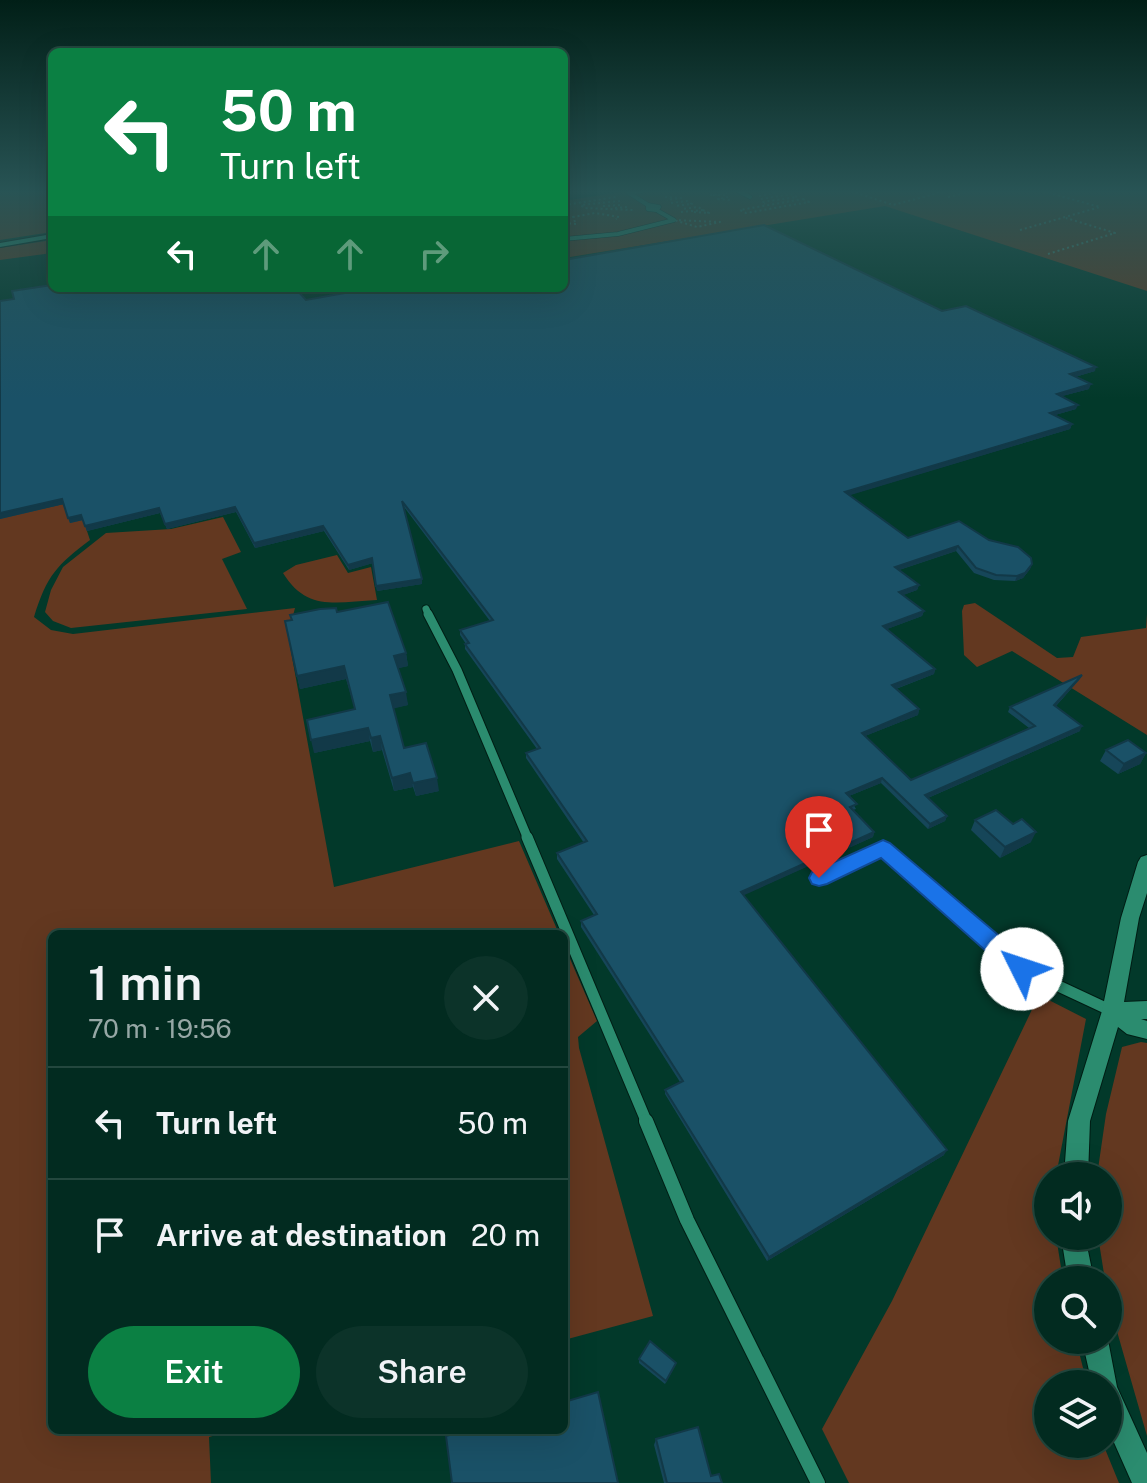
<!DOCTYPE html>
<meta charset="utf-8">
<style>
body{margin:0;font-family:"Public Sans",sans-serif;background:#0c3329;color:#f1f3f6;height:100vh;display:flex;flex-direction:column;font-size:30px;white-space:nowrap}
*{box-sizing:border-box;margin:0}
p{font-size:26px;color:#96a7a5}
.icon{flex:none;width:44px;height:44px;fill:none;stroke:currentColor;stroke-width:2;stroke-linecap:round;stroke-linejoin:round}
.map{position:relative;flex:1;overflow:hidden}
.sheet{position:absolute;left:48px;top:930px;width:520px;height:504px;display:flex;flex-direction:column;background:#022b20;border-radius:12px;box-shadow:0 8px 32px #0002,0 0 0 2px #23473e}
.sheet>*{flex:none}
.top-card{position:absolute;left:48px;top:48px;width:520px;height:244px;border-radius:12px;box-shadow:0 8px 32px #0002,0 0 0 2px #23473e;background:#0b8043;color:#fff;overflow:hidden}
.buttons{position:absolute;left:1034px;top:1162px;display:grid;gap:16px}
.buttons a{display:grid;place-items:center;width:88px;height:88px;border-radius:50%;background:#022b20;box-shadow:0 8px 32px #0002,0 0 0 2px #23473e;font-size:40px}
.pin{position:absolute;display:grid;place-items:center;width:68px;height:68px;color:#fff;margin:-82px -34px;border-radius:50% 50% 50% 0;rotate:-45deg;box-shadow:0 0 8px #0007}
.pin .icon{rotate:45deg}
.me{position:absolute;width:88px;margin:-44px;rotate:311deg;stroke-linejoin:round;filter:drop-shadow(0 0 6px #0008)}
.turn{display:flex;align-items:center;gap:28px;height:168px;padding:0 40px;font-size:36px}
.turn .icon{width:104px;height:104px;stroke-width:2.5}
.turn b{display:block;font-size:56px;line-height:68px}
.lanes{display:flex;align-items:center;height:76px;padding:0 40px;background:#0003;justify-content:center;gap:40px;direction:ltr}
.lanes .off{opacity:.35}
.round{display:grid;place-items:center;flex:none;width:84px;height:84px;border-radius:42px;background:#0c3329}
.overview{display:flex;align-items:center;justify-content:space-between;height:136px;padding:0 40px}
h1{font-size:48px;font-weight:600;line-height:60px}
.button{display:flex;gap:16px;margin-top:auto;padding:16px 40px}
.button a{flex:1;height:92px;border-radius:48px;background:#0b8043;color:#fff;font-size:32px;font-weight:600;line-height:92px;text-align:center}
.button a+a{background:#0c3329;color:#f1f3f6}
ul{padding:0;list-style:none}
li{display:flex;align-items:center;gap:24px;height:112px;padding:0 40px;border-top:2px solid #23473e}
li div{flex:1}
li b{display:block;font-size:30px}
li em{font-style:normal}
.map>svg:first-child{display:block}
.green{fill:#633820}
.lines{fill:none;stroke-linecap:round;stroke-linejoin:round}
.lane-far4-casing{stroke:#011d14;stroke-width:5}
.lane-far3-casing{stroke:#011d14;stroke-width:9}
.lane-far2-casing{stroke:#011d14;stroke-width:11}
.lane-far1-casing{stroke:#011d14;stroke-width:13}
.lane-casing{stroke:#011d14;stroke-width:16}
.street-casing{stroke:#011d14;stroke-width:2}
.path{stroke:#538575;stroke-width:2;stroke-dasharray:2 3;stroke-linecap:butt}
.lane-far4{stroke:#2b8c6f;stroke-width:4}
.lane-far3{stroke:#2b8c6f;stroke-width:7}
.lane-far2{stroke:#2b8c6f;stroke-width:9}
.lane-far1{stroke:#2b8c6f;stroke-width:11}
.lane{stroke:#2b8c6f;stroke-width:14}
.street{fill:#2b8c6f;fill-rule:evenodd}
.wall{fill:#164659}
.shaded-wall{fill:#123948}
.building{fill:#1a5167;stroke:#123948;stroke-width:2}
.route{fill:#1a73e8;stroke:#114b97;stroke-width:2}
</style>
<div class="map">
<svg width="1147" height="1483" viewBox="0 0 1147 1483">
<rect width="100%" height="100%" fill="#02392a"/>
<!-- green -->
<g class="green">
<path d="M0 191H52V232L0 240Z"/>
<path d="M626 191H1147V291L885 206 564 258V201Z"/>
<path d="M52 240V253L0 260V248Z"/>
<path d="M77 501 90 540C57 565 47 575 34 617L51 630 73 634 295 608 288 635 334 887 519 841 559 934H52V1430H234L209 1437 211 1483H0V518Z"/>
<path d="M223 517 241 552 222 559 247 609 71 628 53 621 45 612 51 590 63 567 106 533 171 529Z"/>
<path d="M337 555 348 573 371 567 377 600C337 602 307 612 283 573L296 565Z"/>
<path d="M975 603 1057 658 1073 657 1081 637 1146 628 1147 614V735L1012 651 977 667 964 655 962 611 964 605Z"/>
<path d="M564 945 597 1021 578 1037 579 1048 653 1316 564 1340Z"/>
<path d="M1039 995 1086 1019 1056 1176H1048V1236H1056L1063 1280H1048V1340H1076L1087 1384H1048V1444H1103L1119 1483H849L822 1429 892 1301Z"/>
<path d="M1141 1042 1147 1043V1436L1108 1300V1280H1105L1098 1236H1108V1176H1097L1106 1114 1122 1047Z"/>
</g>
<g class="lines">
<!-- lane-far4 casing -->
<g class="lane-far4-casing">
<g id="lane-far4">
<path d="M642 191 629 193 648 205"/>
<path d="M738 191 750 197"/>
<path d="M648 205 659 207 656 210 648 209Z"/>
<path d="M564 239 618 234 674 220 658 211"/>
</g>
</g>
<!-- lane-far3 casing -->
<g class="lane-far3-casing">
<path id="lane-far3" d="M426 609 429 616"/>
</g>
<!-- lane-far2 casing -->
<g class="lane-far2-casing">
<path id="lane-far2" d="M428 614 457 670 528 839"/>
</g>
<!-- lane-far1 casing -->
<g class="lane-far1-casing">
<g id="lane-far1">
<path d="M527 837 647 1123"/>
<path d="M819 878 883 848 1022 969 1112 1011"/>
</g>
</g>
<!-- lane casing -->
<g class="lane-casing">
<path id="lane" d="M646 1121 687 1220 818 1483"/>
</g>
<!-- street casing -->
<g class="street-casing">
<g id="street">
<path d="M52 234V238L0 247V243Z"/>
<path d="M1147 855V893L1139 918 1124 1002 1147 1001V1019H1141L1147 1021V1039L1127 1034 1118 1027 1090 1121 1088 1176H1064L1068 1121 1102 1011 1121 918 1138 862 1141 857Z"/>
<path d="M1061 1236H1085L1094 1280H1068Z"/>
<path d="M1082 1340H1108L1117 1387 1147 1453V1483H1132L1108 1429V1384H1092Z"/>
</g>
</g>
<!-- path -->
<g class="path">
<path d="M851 191 893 205 946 191"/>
<path d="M727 193 710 195H727"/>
<path d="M759 196 785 191"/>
<path d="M665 197 681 198 667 200"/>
<path d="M728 197 718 199 731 200"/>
<path d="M948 197 972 191"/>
<path d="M761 199 791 194 797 197 762 202 765 204"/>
<path d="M803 199 809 202 746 213 740 210Z"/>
<path d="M620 201 581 205 584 208 633 210"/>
<path d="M671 203 687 201 692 204 674 206"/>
<path d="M564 205 616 197"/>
<path d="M603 206 622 205"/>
<path d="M615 208 627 207"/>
<path d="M681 212 703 210 698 207 682 209"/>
<path d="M694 212 709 213 703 210"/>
<path d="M674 220 720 222 697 227Z"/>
<path d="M575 222 573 217 595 213 619 217 616 219"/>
<path d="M564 223 577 224"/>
<path d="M1020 230 1100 207 1042 191"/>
<path d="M1048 254 1115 233 1066 218"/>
</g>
<!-- lane-far4 -->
<use href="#lane-far4" class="lane-far4"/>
<!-- lane-far3 -->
<use href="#lane-far3" class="lane-far3"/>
<!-- lane-far2 -->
<use href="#lane-far2" class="lane-far2"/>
<!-- lane-far1 -->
<use href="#lane-far1" class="lane-far1"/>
<!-- lane -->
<use href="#lane" class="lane"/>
<!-- street -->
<use href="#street" class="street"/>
</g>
<!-- wall -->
<g class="wall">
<path d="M306 300 942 311 1095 371 1075 377 1089 389 1062 396 1076 409 1055 415 1072 424 1070 429 849 495 908 538 989 540 1032 564 1030 569 1023 578 1015 581 994 580 974 573 956 551 899 570 919 585 917 590 903 595 924 611 922 616 887 629 935 669 934 674 896 689 919 709 918 715 865 736 911 780 1029 728 1008 712 1010 707 1082 675 1079 680 1056 706 1080 731 928 798 947 816 945 821 928 829 881 783 849 796 856 809 853 810 874 832 873 837 743 895 944 1155 767 1261 665 1094V1090L680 1082 581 927V921L594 915 557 859V853L584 843 526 758V753L537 749 465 649V644H466L460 635V630L490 621 404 507 422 584 377 591 373 563 349 570 324 531 255 548 236 512 167 529 160 513 87 531 83 520 70 523 64 504 0 519V301Z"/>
<path d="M337 612 406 653 408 666 398 668 408 705 393 708 404 748 439 791 416 796 413 787 394 791 382 750 373 752 370 741 314 753 355 709 346 679 300 689 297 676Z"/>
<path d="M1106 750 1146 753 1140 764 1118 774 1100 761Z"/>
<path d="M975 820 1031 842 1000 858 971 830Z"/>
<path d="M639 1359 675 1366 665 1384 639 1363Z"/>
<path d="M656 1439 711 1476 722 1483H664L654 1445Z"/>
</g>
<!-- shaded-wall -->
<g class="shaded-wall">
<path d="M1096 367 1095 371 1068 379 1070 374Z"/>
<path d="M1091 384 1089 389 1055 398 1057 394Z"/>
<path d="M1078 405 1076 409 1048 417 1050 413Z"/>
<path d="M1072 424 1070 429 844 497 845 492Z"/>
<path d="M62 499 64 504 0 519V513Z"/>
<path d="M235 507 236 512 167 529 165 524Z"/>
<path d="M159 508 160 513 87 531 85 526Z"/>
<path d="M81 515 83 520 70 523 68 518Z"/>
<path d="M323 526 324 531 255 548 254 543Z"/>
<path d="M958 546 956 551 893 572 895 567Z"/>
<path d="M372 558 373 563 349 570 348 565Z"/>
<path d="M1032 564 1030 569 1023 578 1015 581 1017 576Z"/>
<path d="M422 579V584L377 591 376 586Z"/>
<path d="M919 585 917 590 898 597 899 592Z"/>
<path d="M924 611 922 616 882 631 883 626Z"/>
<path d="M406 653 408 666 396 669 394 656Z"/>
<path d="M344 666 346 679 300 689 297 676Z"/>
<path d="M935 669 934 674 890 691 892 685Z"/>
<path d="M1082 675 1079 680 1052 710 1054 705Z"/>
<path d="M406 692 408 705 392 709 390 695Z"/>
<path d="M919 709 918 715 860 738 862 733Z"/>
<path d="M1082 726 1080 731 923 800 925 795Z"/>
<path d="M368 728 370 741 314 753 311 740Z"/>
<path d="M380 736 382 750 373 752 371 738Z"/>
<path d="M1146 753 1140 764 1118 774 1124 764Z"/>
<path d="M410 773 413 787 394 791 392 778Z"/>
<path d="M437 778 439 791 416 796 413 783Z"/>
<path d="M882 778 881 783 844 798 846 793Z"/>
<path d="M947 816 945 821 928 829 930 824Z"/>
<path d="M874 832 873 837 740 897 741 892Z"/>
<path d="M1036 832 1031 842 1000 858 1005 847Z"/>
<path d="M947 1150 944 1155 767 1261 769 1257Z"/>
</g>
<!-- building -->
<g class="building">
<path d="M764 225 942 311 966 306 1096 367 1070 374 1091 384 1057 394 1078 405 1050 413 1072 424 845 492 908 538 959 521 989 540 1018 547 1031 558 1032 564 1025 573 1017 576 996 575 976 568 958 546 895 567 919 585 899 592 924 611 883 626 935 669 892 685 919 709 862 733 911 780 1035 726 1010 707 1082 675 1054 705 1082 726 925 795 947 816 930 824 882 778 846 793 857 804 850 807 874 832 741 892 947 1150 769 1257 665 1090 683 1081 581 921 597 914 557 853 587 841 526 753 540 748 465 644 469 643 460 630 493 620 402 501 422 579 376 586 372 558 348 565 323 526 254 543 235 507 165 524 159 508 85 526 81 515 68 518 62 499 0 513V301L14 299 12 291 52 285V288H295L306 300 373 288H564V260Z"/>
<path d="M388 602 406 653 394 656 406 692 390 695 404 748 426 743 437 778 413 783 410 773 392 778 380 736 371 738 368 728 311 740 307 720 355 709 344 666 297 676 285 621 292 620 290 615 320 609 336 608 337 612Z"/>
<path d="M1128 740 1146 753 1124 764 1106 750Z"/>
<path d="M996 810 1013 824 1022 819 1036 832 1005 847 975 820Z"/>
<path d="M650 1341 676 1363 666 1381 639 1359Z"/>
<path d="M598 1392 618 1483H452L446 1436 466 1430H564V1402Z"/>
<path d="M698 1427 711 1476 719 1474 722 1483H667L656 1439Z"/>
</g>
<!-- sky -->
<linearGradient id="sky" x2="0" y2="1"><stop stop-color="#011f17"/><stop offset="0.48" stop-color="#285455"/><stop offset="1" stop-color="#285455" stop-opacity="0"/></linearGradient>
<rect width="1147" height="399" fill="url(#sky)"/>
<!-- route -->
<path class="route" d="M883 840 890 843 1030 962 1033 969 1030 976 1022 979 1014 976 881 858 827 884 819 886 812 884 809 878 812 872Z"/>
</svg>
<div class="buttons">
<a><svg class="icon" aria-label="sound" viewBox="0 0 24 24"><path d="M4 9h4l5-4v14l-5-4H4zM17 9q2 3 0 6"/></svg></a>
<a><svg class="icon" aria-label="search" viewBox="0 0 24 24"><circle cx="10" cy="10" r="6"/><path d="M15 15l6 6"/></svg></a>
<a><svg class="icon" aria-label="layers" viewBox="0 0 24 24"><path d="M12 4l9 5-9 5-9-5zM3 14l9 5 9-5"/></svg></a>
</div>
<div class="pin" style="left:819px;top:878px;background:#d93025"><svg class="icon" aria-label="arrive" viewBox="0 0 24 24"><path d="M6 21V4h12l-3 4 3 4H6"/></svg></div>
<svg class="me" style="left:1022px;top:969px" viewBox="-20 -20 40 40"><circle r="19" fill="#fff"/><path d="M0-13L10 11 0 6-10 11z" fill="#1a73e8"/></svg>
<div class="top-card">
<div class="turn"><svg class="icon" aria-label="left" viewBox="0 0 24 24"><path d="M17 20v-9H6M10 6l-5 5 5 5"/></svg><div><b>50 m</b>Turn left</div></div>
<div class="lanes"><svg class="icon" aria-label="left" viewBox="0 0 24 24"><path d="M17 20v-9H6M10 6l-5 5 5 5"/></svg><svg class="icon off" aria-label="ahead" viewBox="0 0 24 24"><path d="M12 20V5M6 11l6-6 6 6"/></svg><svg class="icon off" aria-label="ahead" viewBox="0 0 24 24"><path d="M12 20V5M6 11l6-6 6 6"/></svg><svg class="icon off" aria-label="right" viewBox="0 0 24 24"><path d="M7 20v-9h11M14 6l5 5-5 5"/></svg></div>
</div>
<section class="sheet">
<div class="overview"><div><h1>1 min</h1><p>70 m · 19:56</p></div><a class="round"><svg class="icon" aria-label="close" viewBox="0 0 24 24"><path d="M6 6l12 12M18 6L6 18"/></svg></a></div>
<ul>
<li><svg class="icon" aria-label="left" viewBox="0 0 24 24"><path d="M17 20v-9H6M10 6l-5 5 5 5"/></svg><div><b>Turn left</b></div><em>50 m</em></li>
<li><svg class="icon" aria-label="arrive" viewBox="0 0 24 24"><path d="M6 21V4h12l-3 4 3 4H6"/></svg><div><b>Arrive at destination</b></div><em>20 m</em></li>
</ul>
<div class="button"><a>Exit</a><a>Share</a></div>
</section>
</div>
